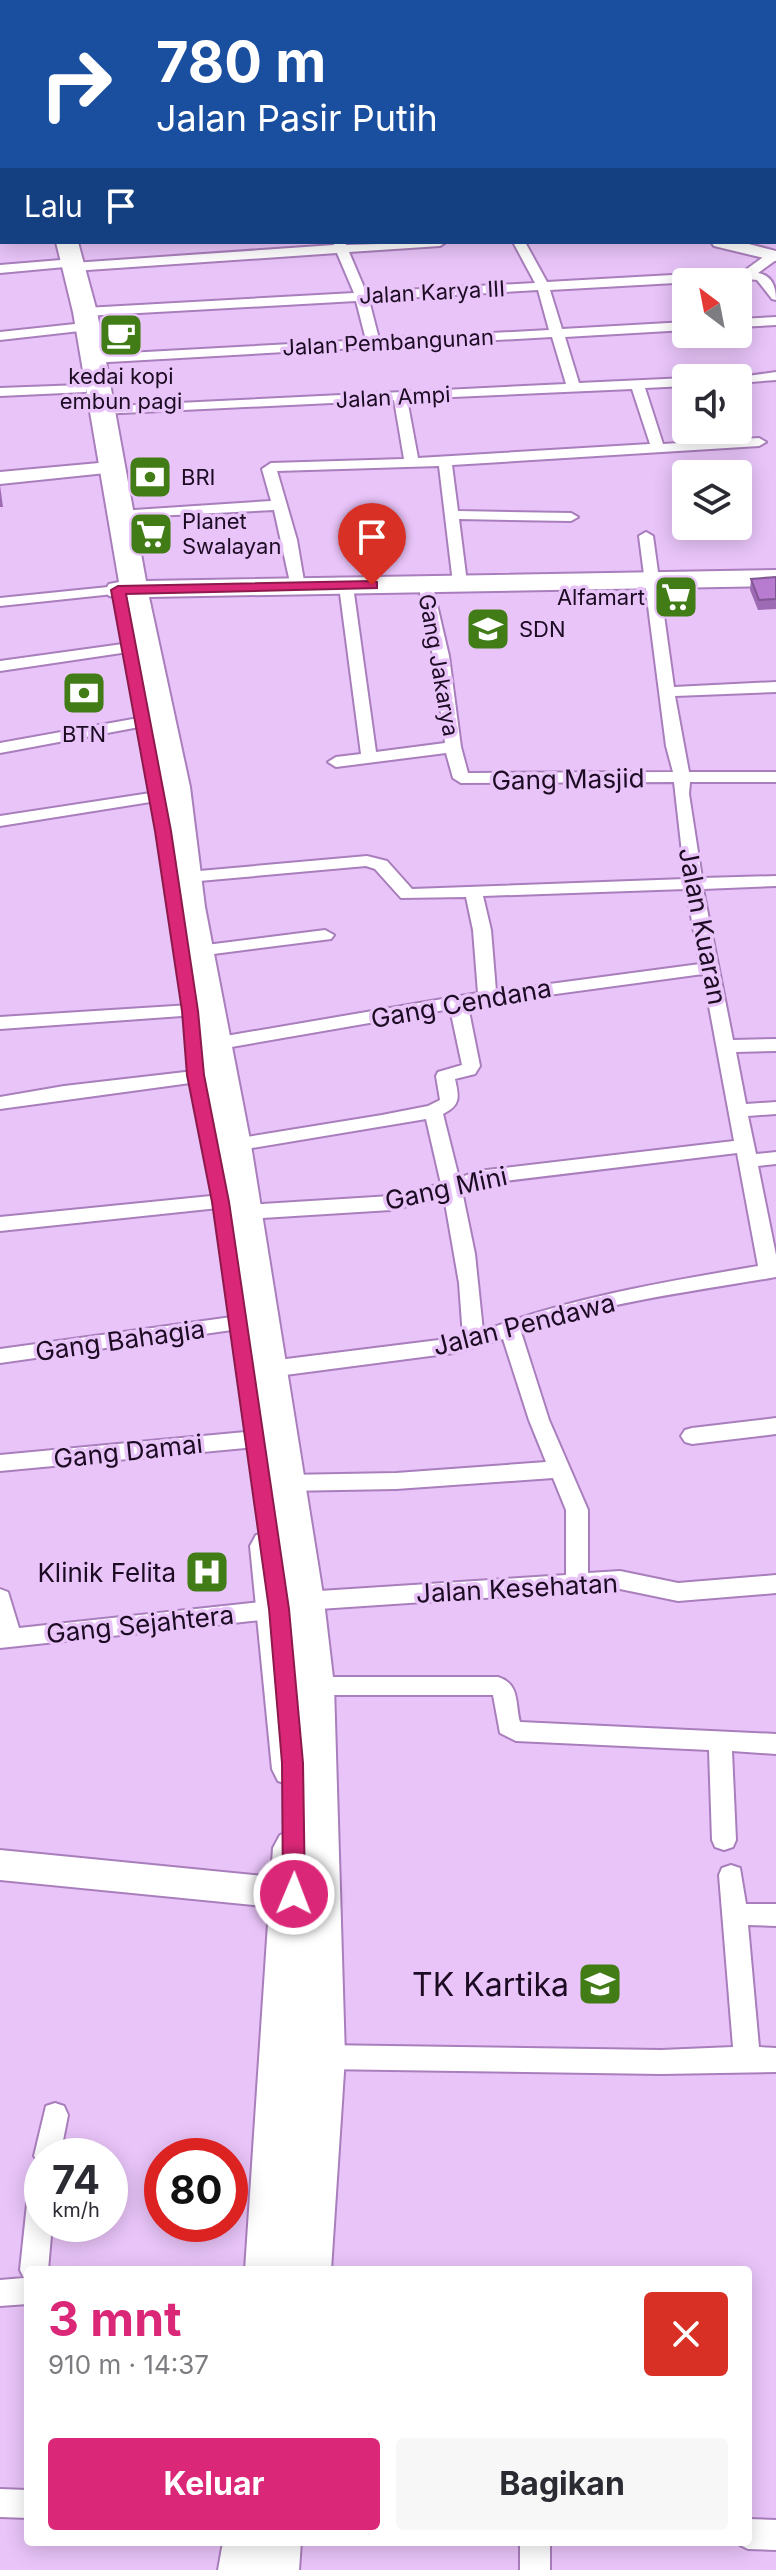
<!DOCTYPE html>
<html lang="id">
<meta charset="utf-8">
<style>
body{margin:0;font-family:Inter,sans-serif;background:#f7f7f7;color:#2b2b33;height:100vh;display:flex;flex-direction:column;font-size:30px;white-space:nowrap}
*{box-sizing:border-box;margin:0}
p{font-size:26px;color:#7c7c81}
.icon{flex:none;width:44px;height:44px;fill:none;stroke:currentColor;stroke-width:2;stroke-linecap:round;stroke-linejoin:round}
.map{position:relative;flex:1;overflow:hidden}
.details{position:absolute;left:24px;top:2266px;width:728px;height:280px;display:flex;flex-direction:column;background:#fff;border-radius:8px;box-shadow:0 4px 20px #0003}
.details>*{flex:none}
.top-card{position:absolute;left:0px;top:0px;width:776px;height:244px;box-shadow:0 4px 20px #0003;background:#1a4fa0;color:#fff;overflow:hidden}
.needle{width:52px;rotate:328deg}
.buttons{position:absolute;left:672px;top:268px;display:grid;gap:16px}
.buttons a{display:grid;place-items:center;width:80px;height:80px;border-radius:8px;background:#fff;box-shadow:0 4px 20px #0003;font-size:40px}
.speed{position:absolute;left:24px;top:2138px;display:flex;gap:16px;font-size:40px;font-weight:700;text-align:center}
.speed>*{display:grid;place-content:center;width:104px;height:104px;border-radius:50%;background:#fff;box-shadow:0 4px 20px #0003;line-height:1}
.speed small{font-size:20px;font-weight:400}
.speed .limit{border:12px solid #d22;background:#fff;color:#111}
.pin{position:absolute;display:grid;place-items:center;width:68px;height:68px;color:#fff;margin:-82px -34px;border-radius:50% 50% 50% 0;rotate:-45deg;box-shadow:0 0 8px #0007}
.pin .icon{rotate:45deg}
.me{position:absolute;width:88px;margin:-44px;rotate:1deg;stroke-linejoin:round;filter:drop-shadow(0 0 6px #0008)}
.turn{display:flex;align-items:center;gap:28px;height:168px;padding:0 24px;font-size:36px}
.turn .icon{width:104px;height:104px;stroke-width:2.5}
.turn b{display:block;font-size:56px;line-height:68px}
.then{display:flex;align-items:center;height:76px;padding:0 24px;background:#0003;gap:16px;font-size:30px}
.round{display:grid;place-items:center;flex:none;width:84px;height:84px;border-radius:8px;background:#f7f7f7}
.headline{display:flex;align-items:center;justify-content:space-between;height:136px;padding:0 24px}
h1{font-size:48px;font-weight:700;line-height:60px;color:#db2777}
.primary-button{display:flex;gap:16px;margin-top:auto;padding:16px 24px}
.primary-button a{flex:1;height:92px;border-radius:8px;background:#db2777;color:#fff;font-size:32px;font-weight:700;line-height:92px;text-align:center}
.primary-button a+a{background:#f7f7f7;color:#2b2b33}
.map>svg:first-child{display:block}
.lines{fill:none;stroke-linecap:round;stroke-linejoin:round}
.street-casing{stroke:#a97ebc;stroke-width:4}
.secondary-casing{stroke:#a97ebc;stroke-width:4}
.highway-casing{stroke:#a97ebc;stroke-width:4}
.street{fill:#fff;fill-rule:evenodd}
.secondary{fill:#fff;fill-rule:evenodd}
.highway{fill:#fff;fill-rule:evenodd}
.wall{fill:#9d6bb3}
.shaded-wall{fill:#805792}
.building{fill:#b77cd0;stroke:#805792;stroke-width:2}
.route{fill:#db2777;stroke:#8e194d;stroke-width:2}
.labels{text-anchor:middle;dominant-baseline:central;stroke-width:7;stroke-linejoin:round;paint-order:stroke}
.far-street-label{font-size:22px;fill:#1c0b23;stroke:#e9c4f9}
.far-poi-label{font-size:22px;fill:#1c0b23;stroke:#e9c4f9;text-anchor:start}
.street-label{font-size:26px;fill:#1c0b23;stroke:#e9c4f9}
.poi-label{font-size:26px;fill:#1c0b23;stroke:#e9c4f9;text-anchor:end}
.near-poi-label{font-size:32px;fill:#1c0b23;stroke:#e9c4f9;text-anchor:end}
</style>
<div class="map">
<svg width="776" height="2570" viewBox="0 0 776 2570">
<rect width="100%" height="100%" fill="#e9c4f9"/>
<g class="lines">
<!-- street casing -->
<g class="street-casing">
<g id="street">
<rect x="0" y="21" width="2" height="6"/>
<rect x="0" y="60" width="2" height="6"/>
<rect x="0" y="125" width="2" height="6"/>
<rect x="0" y="226" width="2" height="8"/>
<path d="M333 242H345L346 245 446 242 440 246 349 252 366 292 535 283 513 242H525L547 282 744 271 769 253H776V260L758 273C772 275 776 287 776 300L772 299 757 280 747 279 550 290 562 329 686 322V330L565 337 579 383 686 378V386L645 388 663 444 759 438 766 442 759 446 452 465 458 511 571 513 578 517 571 521 459 519 467 583 460 587 453 583 439 466 277 471 297 540 305 587 298 591 291 587 274 510 114 518V512L119 511 271 501 262 469 271 463 404 459 394 400 100 414 95 413V407L566 384 552 337 91 363 84 359 91 355 366 340 356 301 85 316 79 312 85 308 354 293 337 253 73 271 67 267 73 263 334 245ZM538 290 549 330 379 339 369 300ZM632 389 650 444 418 458 407 399Z"/>
<path d="M61 260 67 264 65 267 0 273V265Z"/>
<path d="M776 317V325L738 327V319Z"/>
<path d="M75 324 81 328 80 331 0 340V332Z"/>
<path d="M776 372V380L738 383V378H732Z"/>
<path d="M81 385 86 386V392L0 396V388Z"/>
<path d="M646 532 653 536 674 687 776 682V692L675 696 689 772H776V782H690L689 794 702 878 776 876V886L703 889 733 1040 776 1039V1051L736 1052 746 1104 776 1102V1114L748 1116 756 1154 776 1152V1164L758 1166 776 1255V1277C691 1292 602 1302 521 1332L549 1420 588 1510V1573L620 1571 678 1583 776 1575V1593L678 1601 620 1589 304 1610 296 1607 293 1601 296 1595 304 1592 566 1575V1510L553 1478 396 1489 285 1491 277 1489 274 1483 277 1477 285 1475 396 1473 546 1462 529 1420 503 1339 453 1353 270 1377 263 1374 260 1369 263 1364 270 1361 463 1337 459 1283 444 1197 391 1210 244 1219 234 1212 244 1205 391 1196 441 1184 426 1119 234 1151 225 1145 234 1139 382 1115 428 1106 440 1100 436 1076 438 1072 462 1065 450 1009 214 1050 205 1044 214 1038 478 993 473 930 466 897 401 898 375 869 366 866 188 882 180 877 188 872 367 856 387 861 412 889 685 879 674 782 461 783 453 778 446 753 336 767 328 762 336 757 361 754 339 586 346 582 353 586 376 752 445 743 433 656 418 583 425 579 432 583 449 656 461 747 468 773 673 772 666 746 639 536ZM686 889 700 964 496 991 491 930 483 896ZM703 974 734 1141 478 1171 459 1178 443 1114C461 1105 459 1097 455 1079L475 1074 480 1066 468 1006ZM737 1153 758 1266C665 1282 572 1297 483 1331L475 1254 462 1191 480 1184Z"/>
<path d="M118 586 123 587V593L0 606V598Z"/>
<path d="M130 643 138 648 135 651 0 671V661Z"/>
<path d="M144 717 150 719V725L0 753V743Z"/>
<path d="M157 792 163 794 165 797 163 800 0 826V816Z"/>
<path d="M325 930 334 935 331 939 198 956 189 951 198 946Z"/>
<path d="M190 1005 196 1007 199 1011 196 1015 0 1029V1017Z"/>
<path d="M220 1068 229 1074 227 1078 0 1109V1097L64 1086Z"/>
<path d="M221 1195 228 1197 231 1202 228 1207 0 1231V1217Z"/>
<path d="M239 1316 246 1318 249 1323 246 1328 0 1363V1349Z"/>
<path d="M776 1418V1434L692 1444 685 1442 681 1436 685 1430 692 1428Z"/>
<path d="M256 1431 263 1433 267 1439 263 1445 256 1447 0 1471V1455Z"/>
<path d="M0 1589 8 1592 19 1628 279 1600 287 1603 290 1609 287 1615 279 1618 0 1648Z"/>
<path d="M313 1677H498C520 1684 515 1703 520 1722L776 1734V1754L732 1751 736 1840 733 1847 724 1850 715 1847 712 1840 709 1750 516 1741 500 1733 493 1695H313L305 1693 302 1686 305 1679Z"/>
<path d="M731 1865 740 1868 746 1904H776V1926L748 1925 759 2047 776 2048V2072L661 2074 321 2069 312 2065 308 2057 312 2049 321 2045 661 2050 733 2047 719 1875 722 1868Z"/>
<path d="M55 2103 64 2106 68 2115 60 2156H42V2166L34 2156 46 2106Z"/>
<path d="M42 2172V2224H52L48 2270H28V2304L0 2306V2280L24 2278 20 2270 29 2185 33 2176Z"/>
<path d="M0 2489 28 2490V2518L0 2517Z"/>
<path d="M748 2519 776 2520V2550L748 2549 738 2544 737 2542H748Z"/>
<rect x="520" y="2542" width="30" height="28"/>
</g>
</g>
<!-- secondary casing -->
<g class="secondary-casing">
<g id="secondary">
<path d="M776 134V144L774 145V135Z"/>
<path d="M711 242H741L776 251V261L714 246Z"/>
<path d="M99 463 109 469 106 473 0 484V472Z"/>
<path d="M0 1850 294 1879 306 1884 311 1894 306 1904 294 1909 0 1880Z"/>
</g>
</g>
<!-- highway casing -->
<g class="highway-casing">
<g id="highway">
<rect x="13" y="0" width="18" height="2"/>
<path d="M56 242H78L97 312 146 581 776 570V586L149 597 190 787 205 907 251 1145 324 1601 334 1686 345 2057 331 2270H245L273 1848 280 1835 295 1829 294 1786 278 1781 272 1769 250 1546 256 1535 273 1532 217 1145 175 907 160 787 123 598 109 596 105 590 109 584 119 582 73 312Z"/>
<path d="M223 2542H301L299 2570H218Z"/>
</g>
</g>
<!-- street -->
<use href="#street" class="street"/>
<!-- secondary -->
<use href="#secondary" class="secondary"/>
<!-- highway -->
<use href="#highway" class="highway"/>
</g>
<!-- wall -->
<g class="wall">
<path d="M0 485 3 507H0Z"/>
<path d="M776 577V609L758 610 750 590 751 579Z"/>
</g>
<!-- shaded-wall -->
<rect class="shaded-wall" x="774" y="108" width="2" height="18"/>
<!-- building -->
<g class="building">
<path d="M81 0 82 2H50V1Z"/>
<path d="M423 0H533L535 2H425Z"/>
<rect x="774" y="74" width="2" height="34"/>
<path d="M2 177V212H0V178Z"/>
<path d="M776 577V599L759 600 751 579Z"/>
</g>
<!-- route -->
<path class="route" d="M372 581 377 582V588L126 594 171 831 198 1011 204 1075 229 1202 289 1609 303 1763 305 1894 302 1901 294 1904 286 1901 283 1894 282 1763 269 1609 212 1202 187 1075 182 1011 155 831 111 590 118 586Z"/>
<!-- icons -->
<defs>
<g id="cafe-square" transform="scale(2.3)"><rect x="-9" y="-9" width="18" height="18" rx="4" fill="#427c16" stroke="#e9c4f9"/><path d="M-5.5-4.5H6V0H3Q3 3.5 0 3.5H-2.5Q-5.5 3.5-5.5 0ZM3-3.2v2h1.7v-2ZM-6 4.5H4V6H-6Z" fill="#fff"/></g>
<g id="bank-square" transform="scale(2.3)"><rect x="-9" y="-9" width="18" height="18" rx="4" fill="#427c16" stroke="#e9c4f9"/><path d="M-6-4H6V4H-6ZM0-2.3a2.3 2.3 0 1 0 0 4.6a2.3 2.3 0 1 0 0-4.6Z" fill="#fff"/></g>
<g id="supermarket-square" transform="scale(2.3)"><rect x="-9" y="-9" width="18" height="18" rx="4" fill="#427c16" stroke="#e9c4f9"/><path d="M-6-5.5h2.5l.6 2H6L4.5 2H-2.5L-4.4-4H-6ZM-1.5 3.2a1.3 1.3 0 1 0 .1 0ZM3 3.2a1.3 1.3 0 1 0 .1 0Z" fill="#fff"/></g>
<g id="school-square" transform="scale(2.3)"><rect x="-9" y="-9" width="18" height="18" rx="4" fill="#427c16" stroke="#e9c4f9"/><path d="M0-5L7-2L0 1L-7-2ZM-4 1L0 2.5L4 1V4Q0 6-4 4Z" fill="#fff"/></g>
<g id="hospital-square" transform="scale(2.3)"><rect x="-9" y="-9" width="18" height="18" rx="4" fill="#427c16" stroke="#e9c4f9"/><path d="M-5-5h3v3.5h4V-5h3V5h-3V1.5h-4V5h-3Z" fill="#fff"/></g>
</defs>
<g fill-rule="evenodd">
<use href="#cafe-square" x="121" y="335"/>
<use href="#bank-square" x="150" y="477"/>
<use href="#supermarket-square" x="151" y="534"/>
<use href="#supermarket-square" x="676" y="597"/>
<use href="#school-square" x="488" y="629"/>
<use href="#bank-square" x="84" y="693"/>
<use href="#hospital-square" x="207" y="1572"/>
<use href="#school-square" x="600" y="1984"/>
</g>
<g class="labels">
<!-- far-street labels -->
<g class="far-street-label">
<text transform="translate(432 292) rotate(-3)">Jalan Karya III</text>
<text transform="translate(388 342) rotate(-3)">Jalan Pembangunan</text>
<text transform="translate(393 397) rotate(-3)">Jalan Ampi</text>
<text transform="translate(439 665) rotate(80)">Gang Jakarya</text>
</g>
<!-- far-poi labels -->
<g class="far-poi-label">
<text x="121" y="376" text-anchor="middle">kedai kopi<tspan x="121" dy="25">embun pagi</tspan></text>
<text x="181" y="477">BRI</text>
<text x="182" y="521">Planet<tspan x="182" dy="25">Swalayan</tspan></text>
<text x="645" y="597" text-anchor="end">Alfamart</text>
<text x="519" y="629">SDN</text>
<text x="84" y="734" text-anchor="middle">BTN</text>
</g>
<!-- street labels -->
<g class="street-label">
<text transform="translate(568 779) rotate(-1)">Gang Masjid</text>
<text transform="translate(703 926) rotate(79)">Jalan Kuaran</text>
<text transform="translate(461 1003) rotate(-10)">Gang Cendana</text>
<text transform="translate(446 1188) rotate(-12)">Gang Mini</text>
<text transform="translate(524 1324) rotate(-14)">Jalan Pendawa</text>
<text transform="translate(120 1340) rotate(-8)">Gang Bahagia</text>
<text transform="translate(128 1451) rotate(-6)">Gang Damai</text>
<text transform="translate(517 1588) rotate(-3)">Jalan Kesehatan</text>
<text transform="translate(140 1624) rotate(-6)">Gang Sejahtera</text>
</g>
<!-- poi labels -->
<g class="poi-label">
<text x="176" y="1572">Klinik Felita</text>
</g>
<!-- near-poi labels -->
<g class="near-poi-label">
<text x="569" y="1984">TK Kartika</text>
</g>
</g>
</svg>
<div class="buttons">
<a><svg class="needle" viewBox="-14 -14 28 28"><path d="M0-13l5 13h-10z" fill="#e53935"/><path d="M0 13l5-13h-10z" fill="#7c7c81"/></svg></a>
<a><svg class="icon" aria-label="sound" viewBox="0 0 24 24"><path d="M4 9h4l5-4v14l-5-4H4zM17 9q2 3 0 6"/></svg></a>
<a><svg class="icon" aria-label="layers" viewBox="0 0 24 24"><path d="M12 4l9 5-9 5-9-5zM3 14l9 5 9-5"/></svg></a>
</div>
<div class="speed"><div>74<small>km/h</small></div><div class="limit">80</div></div>
<div class="pin" style="left:372px;top:585px;background:#d93025"><svg class="icon" aria-label="arrive" viewBox="0 0 24 24"><path d="M6 21V4h12l-3 4 3 4H6"/></svg></div>
<svg class="me" style="left:294px;top:1894px" viewBox="-20 -20 40 40"><circle r="17" fill="#db2777" stroke="#fff" stroke-width="3"/><path d="M0-11L8 9 0 5-8 9z" fill="#fff"/></svg>
<div class="top-card">
<div class="turn"><svg class="icon" aria-label="right" viewBox="0 0 24 24"><path d="M7 20v-9h11M14 6l5 5-5 5"/></svg><div><b>780 m</b>Jalan Pasir Putih</div></div>
<div class="then">Lalu<svg class="icon" aria-label="arrive" viewBox="0 0 24 24"><path d="M6 21V4h12l-3 4 3 4H6"/></svg></div>
</div>
<section class="details">
<div class="headline"><div><h1>3 mnt</h1><p>910 m · 14:37</p></div><a class="round" style="background:#d93025;color:#fff"><svg class="icon" aria-label="close" viewBox="0 0 24 24"><path d="M6 6l12 12M18 6L6 18"/></svg></a></div>
<div class="primary-button"><a>Keluar</a><a>Bagikan</a></div>
</section>
</div>
